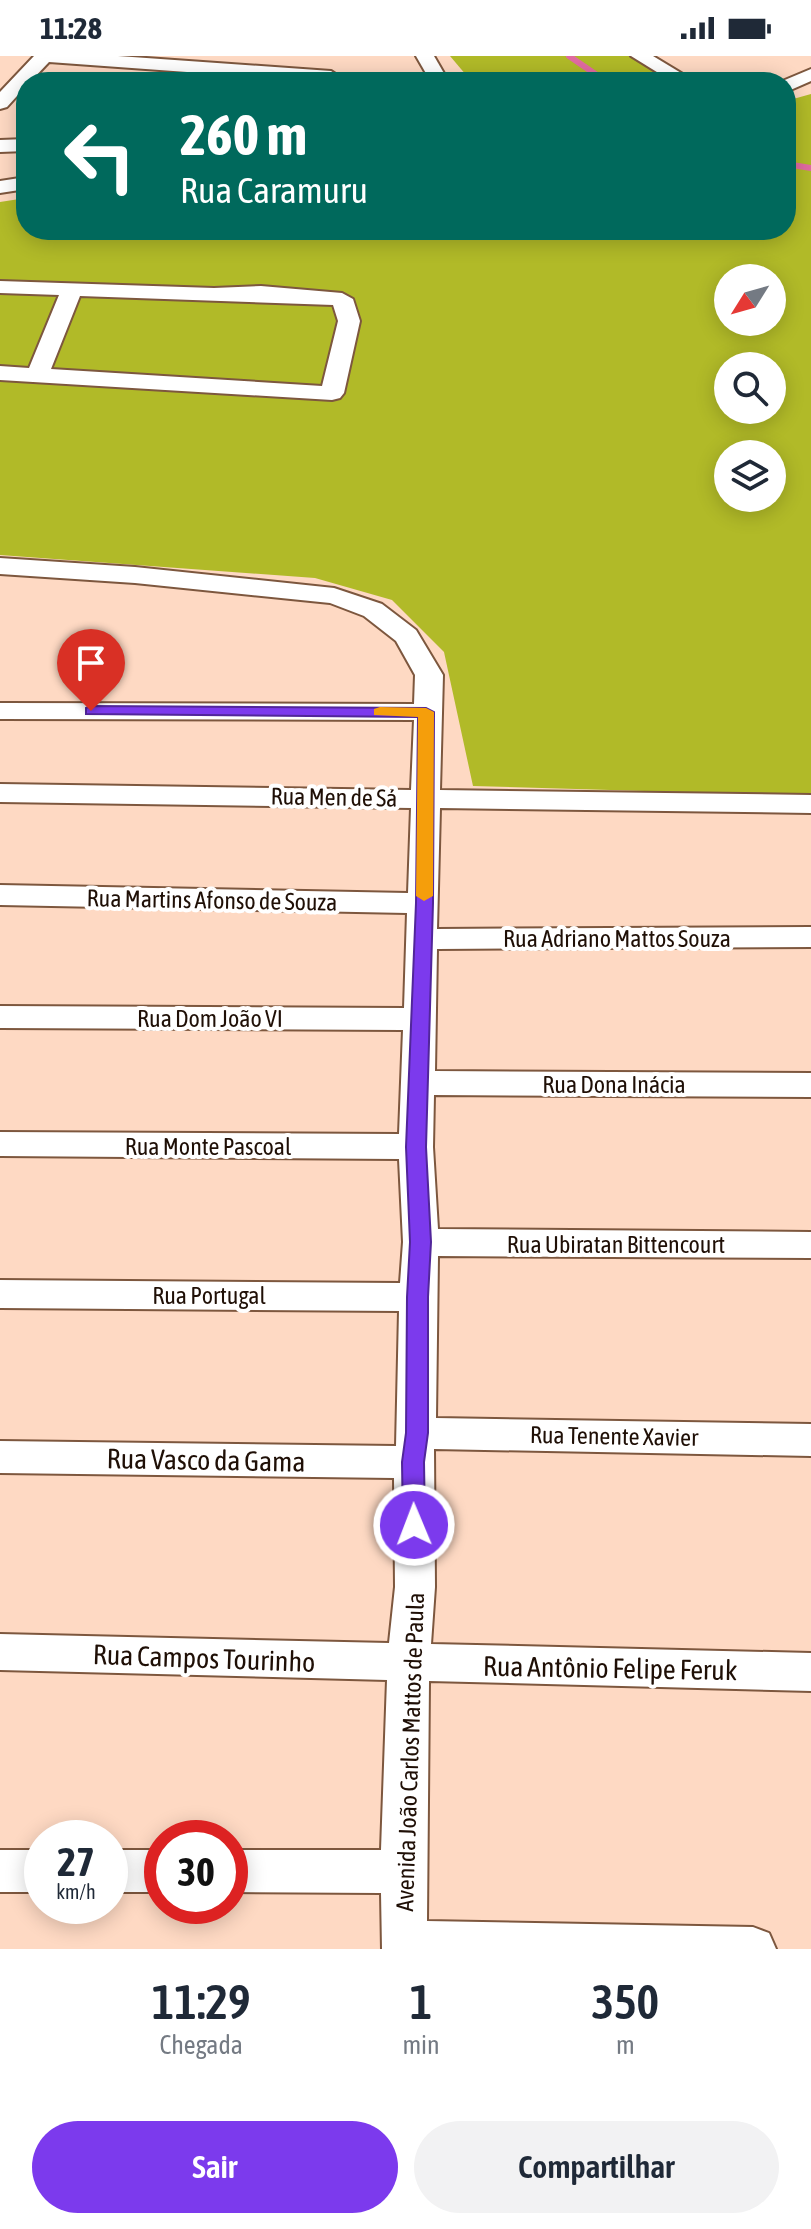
<!DOCTYPE html>
<html lang="pt">
<meta charset="utf-8">
<style>
body{margin:0;font-family:"Asap Condensed",sans-serif;background:#f2f2f3;color:#1f2937;height:100vh;display:flex;flex-direction:column;font-size:30px;white-space:nowrap}
*{box-sizing:border-box;margin:0}
p{font-size:26px;color:#747a83}
.icon{flex:none;width:44px;height:44px;fill:none;stroke:currentColor;stroke-width:2;stroke-linecap:round;stroke-linejoin:round}
.map{position:relative;height:1893px;overflow:hidden}
.drawer{display:flex;flex-direction:column;background:#fff;flex:1}
.drawer>*{flex:none}
.hud{position:absolute;left:16px;top:16px;width:780px;height:168px;border-radius:32px;box-shadow:0 4px 20px #0003;background:#00695c;color:#fff;overflow:hidden}
.needle{width:52px;rotate:233deg}
.controls{position:absolute;left:714px;top:208px;display:grid;gap:16px}
.controls a{display:grid;place-items:center;width:72px;height:72px;border-radius:50%;background:#fff;box-shadow:0 4px 20px #0003;font-size:40px}
.speed{position:absolute;left:24px;top:1764px;display:flex;gap:16px;font-size:40px;font-weight:700;text-align:center}
.speed>*{display:grid;place-content:center;width:104px;height:104px;border-radius:50%;background:#fff;box-shadow:0 4px 20px #0003;line-height:1}
.speed small{font-size:20px;font-weight:400}
.speed .limit{border:12px solid #d22;background:#fff;color:#111}
.pin{position:absolute;display:grid;place-items:center;width:68px;height:68px;color:#fff;margin:-82px -34px;border-radius:50% 50% 50% 0;rotate:-45deg;box-shadow:0 0 8px #0007}
.pin .icon{rotate:45deg}
.me{position:absolute;width:88px;margin:-44px;rotate:359deg;stroke-linejoin:round;filter:drop-shadow(0 0 6px #0008)}
.turn{display:flex;align-items:center;gap:28px;height:168px;padding:0 32px;font-size:36px}
.turn .icon{width:104px;height:104px;stroke-width:2.5}
.turn b{display:block;font-size:56px;line-height:68px}
.eta{display:flex;justify-content:space-evenly;align-items:center;height:136px;text-align:center}
.eta b{font-size:48px;font-weight:600;line-height:56px}
.primary-button{display:flex;gap:16px;margin-top:auto;padding:16px 32px}
.primary-button a{flex:1;height:92px;border-radius:48px;background:#7c3aed;color:#fff;font-size:32px;font-weight:600;line-height:92px;text-align:center}
.primary-button a+a{background:#f2f2f3;color:#1f2937}
.status{display:flex;justify-content:space-between;align-items:center;height:56px;padding:0 40px;background:#fff;direction:ltr}
.status svg{height:22px;fill:currentColor}
.map>svg:first-child{display:block}
.forest{fill:#b1ba28;fill-rule:evenodd}
.lines{fill:none;stroke-linecap:round;stroke-linejoin:round}
.stream{stroke:#e16ba1;stroke-width:6}
.street-casing{stroke:#7d573e;stroke-width:4}
.street{fill:#fff;fill-rule:evenodd}
.route{fill:#7c3aed;stroke:#51269a;stroke-width:2}
.slow{fill:#f59e0b}
.labels{text-anchor:middle;dominant-baseline:central;stroke-width:8;stroke-linejoin:round;paint-order:stroke}
.street-label{font-size:24px;fill:#1f0f06;stroke:#fff}
.near-street-label{font-size:28px;fill:#1f0f06;stroke:#fff}
</style>
<div class="status"><b>11:28</b><svg viewBox="0 0 49 12"><path d="M0 12V9h3v3zM5 12V6h3v6zM10 12V3h3v9zM15 12V0h3v12zM26 1h20v11H26zM47 4h2v5h-2z"/></svg></div>
<div class="map">
<svg width="811" height="1893" viewBox="0 0 811 1893">
<rect width="100%" height="100%" fill="#fed9c3"/>
<!-- forest -->
<g class="forest">
<path d="M450 0H634L685 26H472Z"/>
<path d="M811 38V740L473 730 444 596 392 544 315 522 0 499V146L26 142V174H786V45ZM728 222H772V266H728ZM728 310H772V354H728ZM728 398H772V442H728Z"/>
</g>
<g class="lines">
<!-- stream -->
<g class="stream">
<path d="M569 0 607 26"/>
<path d="M786 108 811 112"/>
</g>
<!-- street casing -->
<g class="street-casing">
<g id="street">
<path d="M34 0H118L331 15 340 21 337 25 324 26 49 6 30 26H26V30L7 51 0 53V36Z"/>
<path d="M416 0H434L449 26H431Z"/>
<path d="M631 0H653L696 26H673Z"/>
<path d="M811 13V25L786 36V26H780Z"/>
<path d="M26 83V95L0 96V84Z"/>
<path d="M26 121V133L0 137V125Z"/>
<path d="M0 225 214 232 261 230 342 237 353 243 360 265 344 337 340 342 332 344 0 324V310L29 312 59 239 0 237ZM80 240 333 249 338 265 322 330 51 313Z"/>
<path d="M0 502 135 511 334 532 382 548 416 574 443 619 440 734 811 739V757L440 752 437 873 811 871V891L437 893 435 1015 811 1017V1041L434 1039 433 1091 438 1173 811 1176V1202L438 1200 436 1362 811 1368V1400L434 1393 435 1531 431 1588 811 1597V1635L429 1625 427 1865 753 1871 769 1877 776 1893H382L381 1837 230 1836V1794H381L387 1624 0 1614V1578L389 1587 395 1531 394 1422 0 1417V1385L396 1390 399 1255 0 1252V1224L400 1227 403 1186 399 1103 0 1100V1076L399 1078 403 974 0 972V950L404 952 407 857 0 849V829L408 837 411 752 0 746V728L411 734 414 664 0 663V647L414 648 415 619 396 585 364 560 330 547 135 527 0 518Z"/>
<rect x="0" y="1794" width="42" height="42"/>
<rect x="110" y="1794" width="52" height="42"/>
</g>
</g>
<!-- street -->
<use href="#street" class="street"/>
</g>
<!-- route -->
<path class="route" d="M91 650 426 652 434 656 433 847 426 1091 431 1186 428 1241V1377L424 1406 425 1469 422 1476 414 1478 406 1476 403 1469 402 1406 406 1377 407 1241 410 1186 406 1091 416 847 418 661 86 658V652Z"/>
<!-- slow -->
<path class="slow" d="M380 651 426 652 434 656 433 840 424 845 416 840 418 661 374 659V653Z"/>
<g class="labels">
<!-- street labels -->
<g class="street-label">
<text transform="translate(334 741) rotate(1)">Rua Men de Sá</text>
<text transform="translate(212 844) rotate(1)">Rua Martins Afonso de Souza</text>
<text x="617" y="882">Rua Adriano Mattos Souza</text>
<text x="210" y="962">Rua Dom João VI</text>
<text x="614" y="1028">Rua Dona Inácia</text>
<text x="208" y="1090">Rua Monte Pascoal</text>
<text x="616" y="1188">Rua Ubiratan Bittencourt</text>
<text x="209" y="1239">Rua Portugal</text>
<text transform="translate(614 1380) rotate(1)">Rua Tenente Xavier</text>
<text transform="translate(410 1696) rotate(-88)">Avenida João Carlos Mattos de Paula</text>
</g>
<!-- near-street labels -->
<g class="near-street-label">
<text transform="translate(206 1404) rotate(1)">Rua Vasco da Gama</text>
<text transform="translate(204 1602) rotate(2)">Rua Campos Tourinho</text>
<text transform="translate(610 1612) rotate(1)">Rua Antônio Felipe Feruk</text>
</g>
</g>
</svg>
<div class="controls">
<a><svg class="needle" viewBox="-14 -14 28 28"><path d="M0-13l5 13h-10z" fill="#e53935"/><path d="M0 13l5-13h-10z" fill="#747a83"/></svg></a>
<a><svg class="icon" aria-label="search" viewBox="0 0 24 24"><circle cx="10" cy="10" r="6"/><path d="M15 15l6 6"/></svg></a>
<a><svg class="icon" aria-label="layers" viewBox="0 0 24 24"><path d="M12 4l9 5-9 5-9-5zM3 14l9 5 9-5"/></svg></a>
</div>
<div class="speed"><div>27<small>km/h</small></div><div class="limit">30</div></div>
<div class="pin" style="left:91px;top:655px;background:#d93025"><svg class="icon" aria-label="arrive" viewBox="0 0 24 24"><path d="M6 21V4h12l-3 4 3 4H6"/></svg></div>
<svg class="me" style="left:414px;top:1469px" viewBox="-20 -20 40 40"><circle r="17" fill="#7c3aed" stroke="#fff" stroke-width="3"/><path d="M0-11L8 9 0 5-8 9z" fill="#fff"/></svg>
<div class="hud">
<div class="turn"><svg class="icon" aria-label="left" viewBox="0 0 24 24"><path d="M17 20v-9H6M10 6l-5 5 5 5"/></svg><div><b>260 m</b>Rua Caramuru</div></div>
</div>
</div>
<section class="drawer">
<div class="eta">
<div><b>11:29</b><p>Chegada</p></div>
<div><b>1</b><p>min</p></div>
<div><b>350</b><p>m</p></div>
</div>
<div class="primary-button"><a>Sair</a><a>Compartilhar</a></div>
</section>
